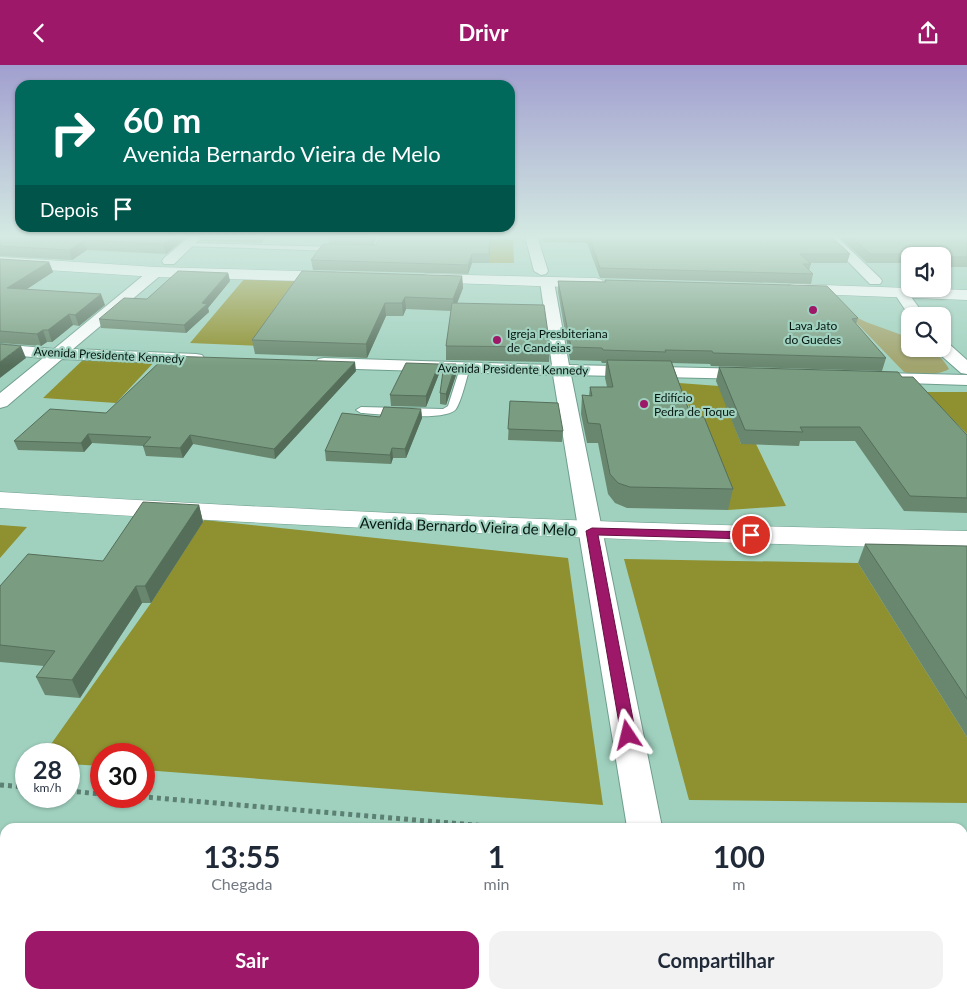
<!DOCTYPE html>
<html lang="pt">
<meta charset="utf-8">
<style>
body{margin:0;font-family:Lato,sans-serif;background:#f2f2f3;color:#1f2937;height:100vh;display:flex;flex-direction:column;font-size:19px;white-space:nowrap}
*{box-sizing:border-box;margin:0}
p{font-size:16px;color:#747a83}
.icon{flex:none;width:28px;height:28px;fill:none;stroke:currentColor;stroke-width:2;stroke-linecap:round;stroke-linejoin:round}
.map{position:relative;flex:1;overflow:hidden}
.sheet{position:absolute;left:0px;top:758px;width:968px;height:176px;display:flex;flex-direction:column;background:#fff;border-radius:15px 15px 0 0;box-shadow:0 1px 4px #0004}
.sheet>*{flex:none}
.guide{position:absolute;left:15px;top:15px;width:500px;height:152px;border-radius:15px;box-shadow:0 1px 4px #0004;background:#00695c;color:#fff;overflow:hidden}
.controls{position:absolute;left:901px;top:182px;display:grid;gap:10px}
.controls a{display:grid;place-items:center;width:50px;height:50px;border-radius:10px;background:#fff;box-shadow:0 1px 4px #0004;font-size:25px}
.speed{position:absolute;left:15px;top:678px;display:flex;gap:10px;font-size:25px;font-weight:700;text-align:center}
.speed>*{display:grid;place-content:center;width:65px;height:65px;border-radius:50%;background:#fff;box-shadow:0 1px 4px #0004;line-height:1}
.speed small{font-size:12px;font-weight:400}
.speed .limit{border:8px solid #d22;background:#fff;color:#111}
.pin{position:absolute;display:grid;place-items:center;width:42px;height:42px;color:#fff;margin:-21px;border:2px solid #fff;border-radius:50%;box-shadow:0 1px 5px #0007}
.me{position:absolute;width:55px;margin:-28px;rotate:350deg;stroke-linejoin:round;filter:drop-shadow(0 0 4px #0008)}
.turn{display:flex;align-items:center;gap:18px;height:105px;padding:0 25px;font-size:22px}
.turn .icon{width:65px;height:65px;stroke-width:2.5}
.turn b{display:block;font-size:35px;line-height:42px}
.then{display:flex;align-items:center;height:48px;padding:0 25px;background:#0003;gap:10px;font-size:19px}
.eta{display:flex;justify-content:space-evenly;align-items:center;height:85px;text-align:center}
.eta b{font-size:30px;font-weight:700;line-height:35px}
.action{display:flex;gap:10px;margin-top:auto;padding:10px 25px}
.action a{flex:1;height:58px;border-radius:15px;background:#9e1869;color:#fff;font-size:20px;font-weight:700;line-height:58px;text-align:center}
.action a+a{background:#f2f2f3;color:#1f2937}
header{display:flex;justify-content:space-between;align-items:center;height:65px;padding:0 25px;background:#9e1869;color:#fff;font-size:22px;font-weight:700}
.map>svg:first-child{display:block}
.green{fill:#a2a46e}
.forest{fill:#8f902f}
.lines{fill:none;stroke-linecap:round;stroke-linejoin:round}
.lane-casing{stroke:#6f9e8d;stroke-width:2}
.street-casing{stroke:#6f9e8d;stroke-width:2}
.primary-casing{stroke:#6f9e8d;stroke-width:1}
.path{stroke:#5c8073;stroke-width:5;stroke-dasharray:4 4;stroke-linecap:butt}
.lane{fill:#fff;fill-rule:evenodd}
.street{fill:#fff;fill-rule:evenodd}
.primary{fill:#fff;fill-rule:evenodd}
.wall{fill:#69876f}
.shaded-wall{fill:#556e5a}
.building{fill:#7a9d81;stroke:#556e5a}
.route{fill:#9e1869;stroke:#671044}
.poi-dot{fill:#9e1869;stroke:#a0d1bf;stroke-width:2}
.labels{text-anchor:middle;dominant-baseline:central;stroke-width:4.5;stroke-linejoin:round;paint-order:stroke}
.far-poi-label{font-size:12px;fill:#051711;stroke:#a0d1bf;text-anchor:start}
.far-street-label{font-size:12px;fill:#051711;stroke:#a0d1bf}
.street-label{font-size:15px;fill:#051711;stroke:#a0d1bf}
</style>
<header><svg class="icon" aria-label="back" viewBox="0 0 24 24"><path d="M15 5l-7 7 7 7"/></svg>Drivr<svg class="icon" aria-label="share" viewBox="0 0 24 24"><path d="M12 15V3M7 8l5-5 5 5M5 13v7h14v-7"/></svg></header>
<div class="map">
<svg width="967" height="933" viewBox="0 0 967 933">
<rect width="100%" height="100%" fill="#a0d1bf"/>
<!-- green -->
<path class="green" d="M846 247 866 257 910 273V284C929 284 939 286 949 304 937 311 918 311 904 307Z"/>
<!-- forest -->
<g class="forest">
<path d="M491 174 513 175 514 198H489Z"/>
<path d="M245 213 306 215 260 281 190 278Z"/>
<path d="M87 291 156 295 116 338 43 333Z"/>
<path d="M679 318 719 321 741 379H756L786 441 728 445 701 371Z"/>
<path d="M926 327H967V369Z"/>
<path d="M204 455 568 493 603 740 144 705V689H101V701L69 699V689H44L151 538Z"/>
<path d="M0 460 27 462 0 493Z"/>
<path d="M624 494 858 498 967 672V738L689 735Z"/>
</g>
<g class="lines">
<!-- lane casing -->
<g class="lane-casing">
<g id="lane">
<path d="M187 178 337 182 340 184 337 186 185 181 184 180Z"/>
<path d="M465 300 470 303C466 314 462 335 456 344 447 357 378 349 361 348L356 345 361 342 443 344 448 341 460 303Z"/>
</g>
</g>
<!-- street casing -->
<g class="street-casing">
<g id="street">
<path d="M190 171H203L174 199H164L162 196 164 193Z"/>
<path d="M525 171H537L548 206 546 209 541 210 534 206Z"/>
<path d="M823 171H836L880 213 882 216 880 219H870Z"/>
<path d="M156 203 163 207 161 210 73 284 196 289 202 290 205 294 202 298 196 299 62 294 7 341 0 343V328L43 293 0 289V279L54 284 151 204Z"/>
<path d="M547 213 552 214 554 217 569 300 750 304 756 305 759 309 756 313 750 314 571 310 662 762H627L553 310 324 303 318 302 315 298 318 294 324 293 552 300 540 217 542 214Z"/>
<path d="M901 224 906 225 925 251 910 252 894 228 896 225Z"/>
<path d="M942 277 948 278 967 295V309L961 308 936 286 935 284H942Z"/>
<path d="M881 308 967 310V320L875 317 872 313 875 309Z"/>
<rect x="962" y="776" width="5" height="34"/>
</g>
</g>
<!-- primary casing -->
<g class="primary-casing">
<g id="primary">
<path d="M0 192 156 202 336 207 342 209 344 212 342 215 336 217 156 212 0 202Z"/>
<path d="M426 209 596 213 602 215 604 218 602 221 596 223 420 217 418 214 420 211Z"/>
<path d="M794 219 967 225V235L788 228 786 224 788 220Z"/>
<path d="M0 427C322 447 644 460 967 466V484C644 477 322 463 0 443Z"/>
</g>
</g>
<!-- path -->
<g class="path">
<path d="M0 720 26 722"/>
<path d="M69 726 101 729"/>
<path d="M133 731 498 762"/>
</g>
<!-- lane -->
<use href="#lane" class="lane"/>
<!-- street -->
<use href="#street" class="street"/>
<!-- primary -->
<use href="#primary" class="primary"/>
</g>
<!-- wall -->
<g class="wall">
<path d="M0 171H188L166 189 87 185 72 195 0 191Z"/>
<path d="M199 171H267L261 178 200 176Z"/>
<path d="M328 171H378L373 180H375L382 171H491L489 198H472L468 209 313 205 311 195 329 179Z"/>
<path d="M542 171H831L850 189 847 198H809L811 199 809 205 813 209 811 219 600 213 587 178 543 177Z"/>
<path d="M838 171H967V202H949L945 198H942V191H910V198H867Z"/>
<path d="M0 194 49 197 53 207 26 224 105 240 79 261 73 260 52 277H47L41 281 0 278Z"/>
<path d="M228 208 230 216 208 243 209 247 186 268 101 263 99 254 147 234Z"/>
<path d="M462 211 463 223 457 238 550 282 549 297 446 295V281L451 246 406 244 403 251H386L367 293 255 289 252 275Z"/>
<path d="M605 215 858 253 856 259 886 293 882 306 711 301 710 299 672 298 691 351 733 424 728 445 627 443 615 438 608 429 598 378H587L581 349 582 330 589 331 590 322H607L605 313 606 298H602L601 296 570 295 558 227V216L605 217Z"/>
<path d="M439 299V309L426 342 391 341 390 330Z"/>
<path d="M719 302 902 312 967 370V448L904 446 855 376H800L799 381 741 379 716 316Z"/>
<path d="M356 306 275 394 193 379 183 393 146 391 143 381 92 378 84 387 18 385 14 376 106 348Z"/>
<path d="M456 310 446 340 440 339V328Z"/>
<path d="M510 336 563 366 562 377 508 375Z"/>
<path d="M421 344 422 353 406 393H393L391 399 326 396 325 386 380 352Z"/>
<path d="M199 440 203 457 151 538H142L80 633 45 630 36 612 44 601 0 597V521L103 496Z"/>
<path d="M865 479 967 481V672L858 498Z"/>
</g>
<!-- shaded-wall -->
<g class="shaded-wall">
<path d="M174 171H188L166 189 163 179Z"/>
<path d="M259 171H267L261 178Z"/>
<path d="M372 171H378L372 181 371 172Z"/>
<path d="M490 171H491L489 198V189Z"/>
<path d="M84 175 87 185 72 195 69 185Z"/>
<path d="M472 189V198L468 209V200Z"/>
<path d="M49 197 53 207 12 234 7 223Z"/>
<path d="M228 208 230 216 208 243 209 247 186 268 184 260Z"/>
<path d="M462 211 463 223 454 246 453 234Z"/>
<path d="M101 229 105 240 79 261 75 250Z"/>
<path d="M405 232 406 244 403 251 402 238Z"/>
<path d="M385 238 386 251 367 293 366 279Z"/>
<path d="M69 249 73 260 52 277 48 265Z"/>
<path d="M43 265 47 277 41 281 37 269Z"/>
<path d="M21 281 26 293 0 313V297Z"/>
<path d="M355 297 356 306 275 394 274 384Z"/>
<path d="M439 299V309L426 342V331Z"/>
<path d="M456 299V310L446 340V329Z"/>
<path d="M421 344 422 353 406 393 405 384Z"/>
<path d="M88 369 92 378 84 387 81 378Z"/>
<path d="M190 370 193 379 183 393 180 383Z"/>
<path d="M392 383 393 393 391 399 390 390Z"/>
<path d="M199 440 203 457 151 538 145 521Z"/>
<path d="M136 521 142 538 80 633 72 615Z"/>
</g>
<!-- building -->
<g class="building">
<path d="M0 171H174L163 179 84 175 69 185 0 181Z"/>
<path d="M328 171H372L371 172Z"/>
<path d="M382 171H490L489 189H472L468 200 311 195 323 179 375 180Z"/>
<path d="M589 171H831L850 189H800L811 199H803L813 209 600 203Z"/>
<path d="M850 171H967V192H953L948 189H870Z"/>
<path d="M0 194 49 197 7 223 101 229 75 250 69 249 48 265H43L37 269 0 266Z"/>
<path d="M178 206 228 208 202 238 207 239 184 260 99 254 124 233 147 234Z"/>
<path d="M302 206 462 211 453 234 405 232 402 238H385L366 279 252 275Z"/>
<path d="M605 215 827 221 858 253 852 254 886 293 713 288 712 286 665 285 666 287 603 285 602 283 571 282 558 216 606 217Z"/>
<path d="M452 238 544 240 550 282 446 281Z"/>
<path d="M0 279 21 281 0 297Z"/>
<path d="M166 291 355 297 274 384 190 370 180 383 143 381 151 372 88 369 81 378 14 376 50 344 106 348Z"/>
<path d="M607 295 671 296 691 351 704 352 733 424 630 422 618 418 610 409 600 359 588 358 582 330 592 331 590 322H613Z"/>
<path d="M406 298 439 299 426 331 390 330Z"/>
<path d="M444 299H456L446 329 440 328Z"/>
<path d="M719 302 898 307 902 312H913L967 370V433L910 431 860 362H800L803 367 745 365Z"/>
<path d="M510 336 558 338 563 366 508 364Z"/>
<path d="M384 342 421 344 405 384 392 383 390 390 325 386 342 348 380 352Z"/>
<path d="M143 437 199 440 145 521H136L72 615 36 612 55 586 0 580V521L28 489 103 496Z"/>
<path d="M865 479 967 481V634Z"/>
</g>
<!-- sky -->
<linearGradient id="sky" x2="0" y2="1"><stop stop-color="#a19fcf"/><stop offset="0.57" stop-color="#d4eae2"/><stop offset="1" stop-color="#d4eae2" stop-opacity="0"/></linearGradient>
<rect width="967" height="301" fill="url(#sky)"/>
<!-- route -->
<path class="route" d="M592 463 751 467 757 470 751 474 598 470 636 670 634 674 628 676 623 674 621 670 586 466Z"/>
<!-- markers -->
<g class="poi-dot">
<circle cx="813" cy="245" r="5"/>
<circle cx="497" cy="275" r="5"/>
<circle cx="644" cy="339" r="5"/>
</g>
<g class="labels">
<!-- far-poi labels -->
<g class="far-poi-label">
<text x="813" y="260" text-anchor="middle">Lava Jato<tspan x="813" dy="14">do Guedes</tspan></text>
<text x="507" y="268">Igreja Presbiteriana<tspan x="507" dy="14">de Candeias</tspan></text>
<text x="654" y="332">Edifício<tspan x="654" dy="14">Pedra de Toque</tspan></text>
</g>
<!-- far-street labels -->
<g class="far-street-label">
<text transform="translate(109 290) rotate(3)">Avenida Presidente Kennedy</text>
<text transform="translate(513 304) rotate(1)">Avenida Presidente Kennedy</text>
</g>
<!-- street labels -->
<g class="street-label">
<text transform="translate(468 461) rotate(2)">Avenida Bernardo Vieira de Melo</text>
</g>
</g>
</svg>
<div class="controls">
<a><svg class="icon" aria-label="sound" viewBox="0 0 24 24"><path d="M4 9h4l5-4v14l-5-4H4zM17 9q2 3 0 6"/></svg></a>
<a><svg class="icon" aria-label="search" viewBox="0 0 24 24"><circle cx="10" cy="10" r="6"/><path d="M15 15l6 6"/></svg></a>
</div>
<div class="speed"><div>28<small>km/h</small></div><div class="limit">30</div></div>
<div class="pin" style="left:751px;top:470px;background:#d93025"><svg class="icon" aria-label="arrive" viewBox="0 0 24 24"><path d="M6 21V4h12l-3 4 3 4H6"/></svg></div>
<svg class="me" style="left:628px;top:670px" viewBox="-20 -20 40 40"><path d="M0-17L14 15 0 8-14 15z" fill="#9e1869" stroke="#fff" stroke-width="4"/></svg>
<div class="guide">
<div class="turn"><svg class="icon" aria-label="right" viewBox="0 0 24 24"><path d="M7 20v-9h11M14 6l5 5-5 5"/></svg><div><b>60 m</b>Avenida Bernardo Vieira de Melo</div></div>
<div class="then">Depois<svg class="icon" aria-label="arrive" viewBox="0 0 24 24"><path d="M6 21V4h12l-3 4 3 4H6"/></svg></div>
</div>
<section class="sheet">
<div class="eta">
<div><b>13:55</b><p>Chegada</p></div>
<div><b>1</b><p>min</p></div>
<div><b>100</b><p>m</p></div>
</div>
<div class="action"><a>Sair</a><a>Compartilhar</a></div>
</section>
</div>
